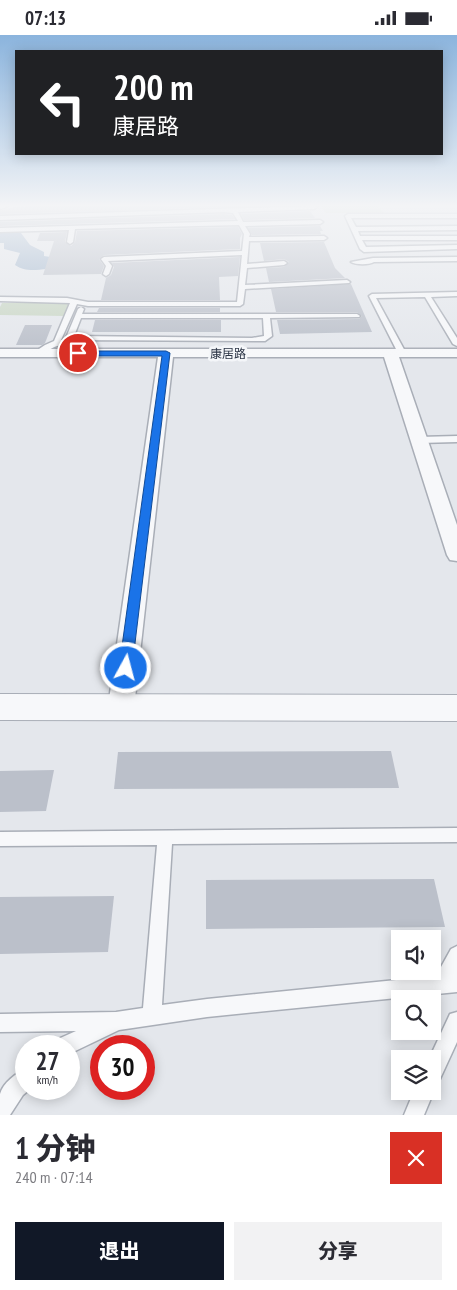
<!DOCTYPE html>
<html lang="zh">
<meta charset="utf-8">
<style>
body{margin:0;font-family:"PT Sans Narrow","Noto Sans SC",sans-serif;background:#f2f2f3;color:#2b2b33;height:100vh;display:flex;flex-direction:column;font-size:19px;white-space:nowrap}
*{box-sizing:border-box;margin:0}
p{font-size:16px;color:#7c7c81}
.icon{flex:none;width:28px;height:28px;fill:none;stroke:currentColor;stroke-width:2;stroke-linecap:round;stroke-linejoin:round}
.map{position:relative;height:1080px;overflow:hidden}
.sheet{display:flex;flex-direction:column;background:#fff;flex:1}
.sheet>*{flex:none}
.hud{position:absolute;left:15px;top:15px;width:428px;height:105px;border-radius:0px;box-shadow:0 2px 12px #0003;background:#202124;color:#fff;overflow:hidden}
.fabs{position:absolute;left:391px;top:895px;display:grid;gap:10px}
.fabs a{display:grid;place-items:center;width:50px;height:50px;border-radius:0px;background:#fff;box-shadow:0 2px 12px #0003;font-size:25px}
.speed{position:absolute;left:15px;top:1000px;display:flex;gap:10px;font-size:25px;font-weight:700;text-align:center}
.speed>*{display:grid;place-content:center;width:65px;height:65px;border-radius:50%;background:#fff;box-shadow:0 2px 12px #0003;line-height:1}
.speed small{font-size:12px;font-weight:400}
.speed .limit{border:8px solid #d22;background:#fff;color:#111}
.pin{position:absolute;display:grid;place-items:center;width:42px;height:42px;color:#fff;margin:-21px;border:2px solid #fff;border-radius:50%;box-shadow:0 1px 5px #0007}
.me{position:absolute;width:55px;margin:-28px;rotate:7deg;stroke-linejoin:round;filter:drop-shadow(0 0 4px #0008)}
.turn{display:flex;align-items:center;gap:18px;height:105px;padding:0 15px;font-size:22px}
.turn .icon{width:65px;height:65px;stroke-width:2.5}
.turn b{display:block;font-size:35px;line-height:42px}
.round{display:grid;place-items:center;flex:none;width:52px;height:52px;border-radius:0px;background:#f2f2f3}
.headline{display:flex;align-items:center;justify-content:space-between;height:85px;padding:0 15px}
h1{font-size:30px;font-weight:800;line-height:38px}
.cta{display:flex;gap:10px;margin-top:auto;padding:10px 15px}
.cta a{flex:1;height:58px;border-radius:0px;background:#111827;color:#fff;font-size:20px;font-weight:800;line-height:58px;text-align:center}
.cta a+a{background:#f2f2f3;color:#2b2b33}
.status{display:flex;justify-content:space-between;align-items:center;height:35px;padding:0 25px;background:#fff;direction:ltr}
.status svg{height:14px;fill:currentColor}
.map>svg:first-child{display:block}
.green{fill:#c9d6c5}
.water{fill:#9fb4cc}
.building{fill:#bbc0ca}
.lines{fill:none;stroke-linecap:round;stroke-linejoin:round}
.service-casing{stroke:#a9aeb7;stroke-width:3}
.minor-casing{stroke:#a9aeb7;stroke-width:3}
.tertiary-casing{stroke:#a9aeb7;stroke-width:2}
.service{fill:#f7f8fa;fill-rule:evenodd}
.minor{fill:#f7f8fa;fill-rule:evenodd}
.tertiary{fill:#f7f8fa;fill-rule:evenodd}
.route{fill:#1a73e8;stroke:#114b97}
.labels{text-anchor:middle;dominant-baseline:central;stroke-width:5;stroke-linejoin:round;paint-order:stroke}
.far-street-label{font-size:12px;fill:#2b3445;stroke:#f4f6f9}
</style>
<div class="status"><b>07:13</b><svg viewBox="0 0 49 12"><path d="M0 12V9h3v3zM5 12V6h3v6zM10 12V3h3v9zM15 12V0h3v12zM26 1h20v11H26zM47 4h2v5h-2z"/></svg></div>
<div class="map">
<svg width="457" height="1080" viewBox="0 0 457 1080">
<rect width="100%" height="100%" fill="#e4e7ec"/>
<!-- green -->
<g class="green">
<path d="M321 171H378L384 178H326Z"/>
<path d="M2 268H70L64 281 0 280V272Z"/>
</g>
<!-- water -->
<path class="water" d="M0 197 21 198 30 210 44 217V221L57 223 47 234C35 235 25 237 15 230L20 218 4 214V208H0Z"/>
<!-- building -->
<g class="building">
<path d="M56 171H267L0 179V176L14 172Z"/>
<path d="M310 176 315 183 244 185 241 179Z"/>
<path d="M224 179 232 180 235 184 0 191V187Z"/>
<path d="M320 191 323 196H320L321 199 252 200 248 193Z"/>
<path d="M238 192 242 199 240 203V214L104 220 99 224 104 231 101 239 43 240 54 206H37L40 198 67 197 65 207 71 211 75 207 77 196Z"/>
<path d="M324 207 335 233 345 243 269 247 266 233 284 232 289 227 284 224 264 226 260 208Z"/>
<path d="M240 222 238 241 219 242 220 265H101L106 243 111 240 114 232 112 228Z"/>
<path d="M351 249 372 297 280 299 277 285 359 284 362 281 357 277H276L271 254Z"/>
<path d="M99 273H220V277H97Z"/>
<path d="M95 285H221V297H92Z"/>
<path d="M25 290H52L45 308 42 310H16Z"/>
<path d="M391 716 399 753 114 754 118 717Z"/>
<path d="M54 735 46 776 0 777V736Z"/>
<path d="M434 844 445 892 206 894V845Z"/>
<path d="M114 861 108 917 0 919V862Z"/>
</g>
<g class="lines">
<!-- service casing -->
<g class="service-casing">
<g id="service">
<path d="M0 171H8L0 174Z"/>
<path d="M315 171 317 172 314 174 238 177 243 187 320 185 323 187 320 189 245 191 250 199 249 202 324 201 327 203 324 205 249 206 247 229 284 226 287 228 284 230 247 233 245 250 347 245 350 247 349 248 245 254 243 269 240 271H88L77 269 61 305H65L78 274 81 272 84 274 82 279H357L360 281 359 282 270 283 272 301 265 306 72 305V307L81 311V320H75L73 312C58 306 52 314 39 320H36V316L45 310 54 306 70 268 0 266V262L67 263 88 267H237L242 220 108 226 112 231 109 239 106 241 103 239 106 231 101 224 104 222 242 216 244 199 239 190 75 194 73 207 70 209 67 207 69 195 0 197V193L238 186 233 178 224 177 0 185V181ZM81 283H263L264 301 252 303 74 301Z"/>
<path d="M457 179V183H351L356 192 457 191V195L358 196 360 201H457V205H362L366 212 457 210V214L364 217 360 214 345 181 348 179Z"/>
<path d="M457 222V226L374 227C369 230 356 230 351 227L373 223Z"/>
<path d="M457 257V261L431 262 457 303V311L453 309 425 262 376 263 406 318 402 320 398 318 369 261 372 259Z"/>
<path d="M457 401V407L419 408 415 405 419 402Z"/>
<path d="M457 793V807L172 809 162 970 207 964 436 941 451 914 457 911V957L207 982 119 995 69 1019V1011H55L58 1004 76 996 0 997V979L116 977 143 973 157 810 0 811V797Z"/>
<path d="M457 977V1007L439 1046 432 1049V1024H429L450 979Z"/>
<path d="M26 1034V1054H30L23 1060 10 1080H0C0 1074 0 1065 0 1059 3 1048 16 1038 26 1034Z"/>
<path d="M432 1052 434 1056 424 1080H404L414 1056H432Z"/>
</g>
</g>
<!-- minor casing -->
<g class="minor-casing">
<path id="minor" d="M0 314H457V322H399L457 490V526L450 525 447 520 384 322H173L134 672 130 679 121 682 112 679 108 672 158 322H0Z"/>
</g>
<!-- tertiary casing -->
<g class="tertiary-casing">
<path id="tertiary" d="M0 659 457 660V686L0 685Z"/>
</g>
<!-- service -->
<use href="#service" class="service"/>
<!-- minor -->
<use href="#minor" class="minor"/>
<!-- tertiary -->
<use href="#tertiary" class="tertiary"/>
</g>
<!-- sky -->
<linearGradient id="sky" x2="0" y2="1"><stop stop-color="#8bb4dd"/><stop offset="0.53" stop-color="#f3f4f6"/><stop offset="1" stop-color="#f3f4f6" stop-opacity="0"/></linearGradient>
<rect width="457" height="322" fill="url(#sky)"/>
<!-- route -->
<path class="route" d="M166 316 170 318 132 633 130 636H121L119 633 162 321H78L75 318 78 316Z"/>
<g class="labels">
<!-- far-street labels -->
<g class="far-street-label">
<text x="228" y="318">康居路</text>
</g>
</g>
</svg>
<div class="fabs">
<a><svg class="icon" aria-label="sound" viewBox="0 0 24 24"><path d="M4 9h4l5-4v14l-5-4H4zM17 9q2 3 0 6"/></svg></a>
<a><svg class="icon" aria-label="search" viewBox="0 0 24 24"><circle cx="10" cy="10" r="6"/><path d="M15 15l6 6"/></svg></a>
<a><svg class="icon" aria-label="layers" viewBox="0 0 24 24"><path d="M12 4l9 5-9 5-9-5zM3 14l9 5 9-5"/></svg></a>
</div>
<div class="speed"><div>27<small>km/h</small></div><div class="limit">30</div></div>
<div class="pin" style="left:78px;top:318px;background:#d93025"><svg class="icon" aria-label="arrive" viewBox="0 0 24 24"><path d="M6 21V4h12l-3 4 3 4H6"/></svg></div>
<svg class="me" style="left:126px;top:633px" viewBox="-20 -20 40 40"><circle r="17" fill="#1a73e8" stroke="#fff" stroke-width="3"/><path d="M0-11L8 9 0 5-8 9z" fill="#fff"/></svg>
<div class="hud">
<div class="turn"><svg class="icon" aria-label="left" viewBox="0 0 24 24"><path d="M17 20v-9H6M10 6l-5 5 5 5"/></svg><div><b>200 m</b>康居路</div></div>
</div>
</div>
<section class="sheet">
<div class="headline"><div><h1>1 分钟</h1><p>240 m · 07:14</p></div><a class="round" style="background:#d93025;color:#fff"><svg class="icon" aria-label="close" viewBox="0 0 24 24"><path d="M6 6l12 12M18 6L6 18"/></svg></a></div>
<div class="cta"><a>退出</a><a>分享</a></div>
</section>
